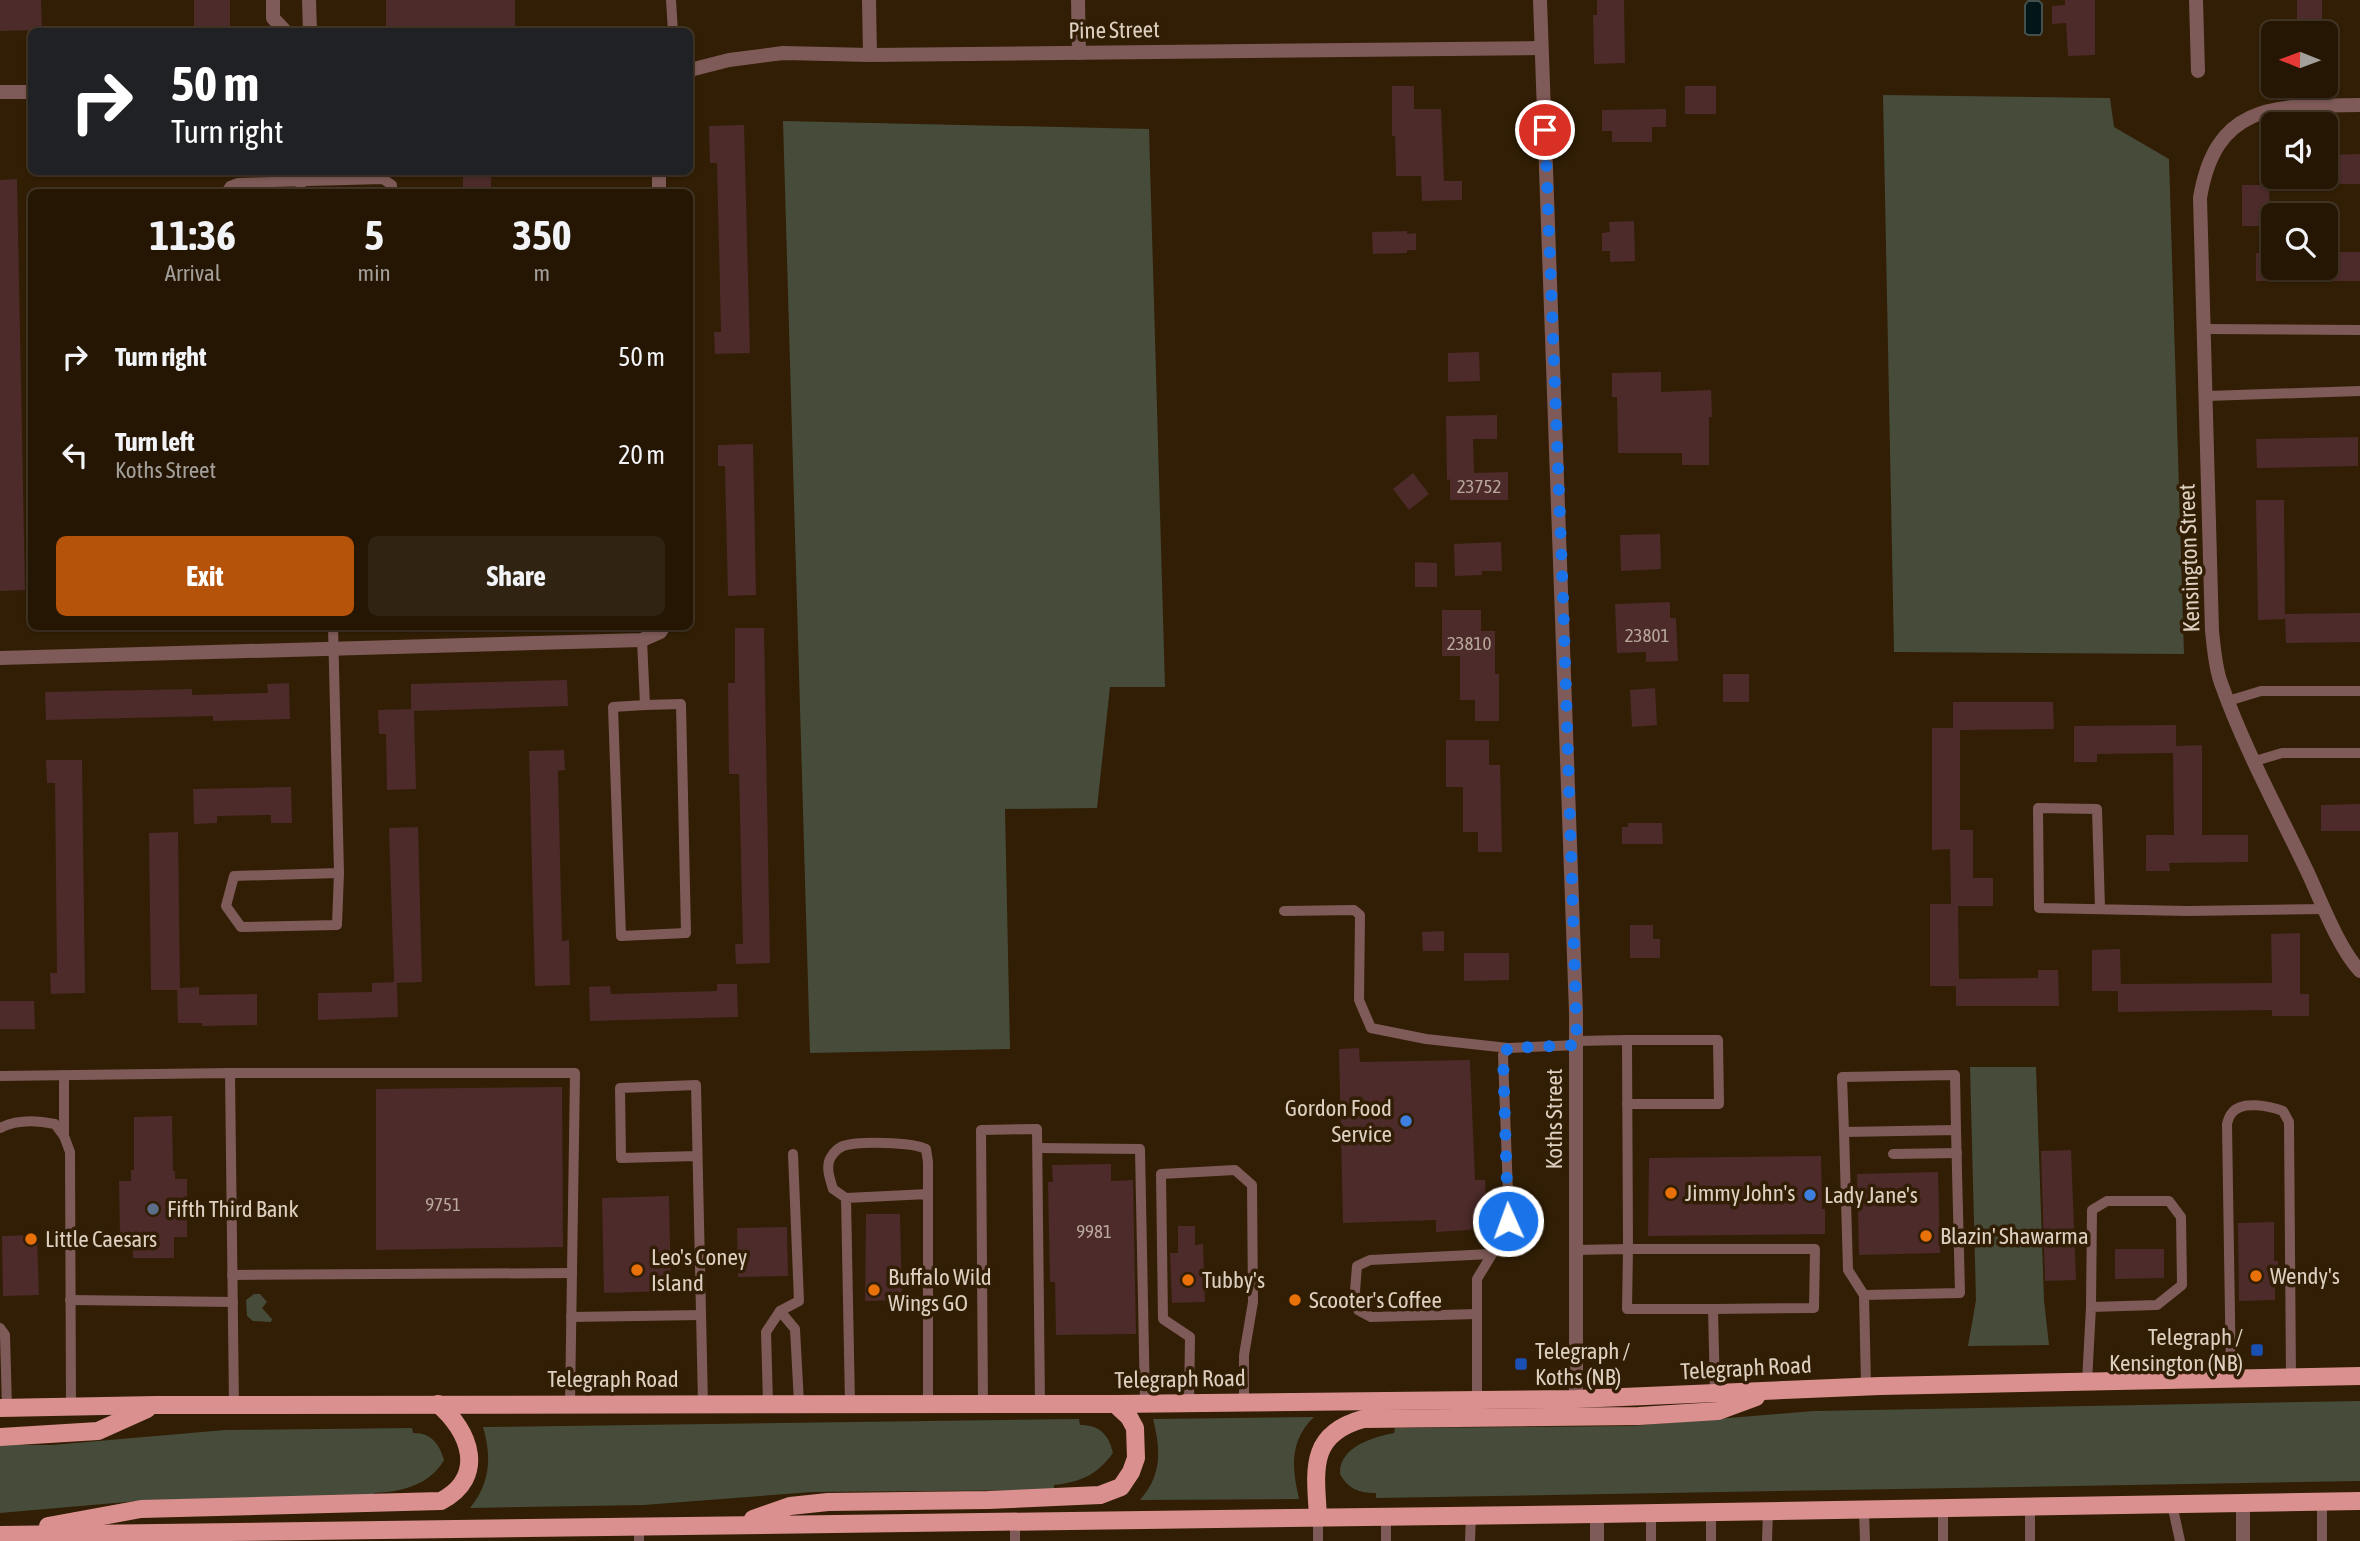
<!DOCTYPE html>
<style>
body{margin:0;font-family:"Asap Condensed",sans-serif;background:#312312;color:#f1f3f6;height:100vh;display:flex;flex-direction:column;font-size:26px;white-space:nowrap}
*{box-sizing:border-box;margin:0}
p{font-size:23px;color:#a39f9a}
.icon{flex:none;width:38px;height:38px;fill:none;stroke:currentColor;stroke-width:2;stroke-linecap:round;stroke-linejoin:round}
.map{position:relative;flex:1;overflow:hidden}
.drawer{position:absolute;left:28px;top:189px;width:665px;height:441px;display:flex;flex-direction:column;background:#251603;border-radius:10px;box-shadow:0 2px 5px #0004,0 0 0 2px #423525}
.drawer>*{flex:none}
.banner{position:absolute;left:28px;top:28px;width:665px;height:147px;border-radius:10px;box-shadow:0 2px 5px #0004,0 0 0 2px #423525;background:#202124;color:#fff;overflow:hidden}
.needle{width:46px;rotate:271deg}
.buttons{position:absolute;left:2261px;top:21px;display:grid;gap:14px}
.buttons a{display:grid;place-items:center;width:77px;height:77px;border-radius:10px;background:#251603;box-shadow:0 2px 5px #0004,0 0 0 2px #423525;font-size:35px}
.pin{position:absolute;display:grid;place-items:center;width:60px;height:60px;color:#fff;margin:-30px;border:4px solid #fff;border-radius:50%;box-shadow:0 2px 7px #0007}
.me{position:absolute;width:77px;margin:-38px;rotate:358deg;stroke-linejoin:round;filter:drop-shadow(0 0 5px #0008)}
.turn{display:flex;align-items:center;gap:24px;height:147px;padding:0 28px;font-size:32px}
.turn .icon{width:91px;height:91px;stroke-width:2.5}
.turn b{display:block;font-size:49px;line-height:60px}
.eta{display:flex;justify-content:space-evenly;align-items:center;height:119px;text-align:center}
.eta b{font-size:42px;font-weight:700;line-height:49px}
.cta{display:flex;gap:14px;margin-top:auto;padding:14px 28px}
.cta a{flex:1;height:80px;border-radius:10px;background:#b45309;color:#fff;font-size:28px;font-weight:700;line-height:80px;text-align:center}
.cta a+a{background:#312312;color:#f1f3f6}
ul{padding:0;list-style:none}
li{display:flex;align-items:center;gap:21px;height:98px;padding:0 28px}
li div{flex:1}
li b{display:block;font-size:26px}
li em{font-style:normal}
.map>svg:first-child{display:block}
.green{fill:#464b3a}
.water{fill:#021619;stroke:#444e4b;stroke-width:2}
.building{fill:#4c2b2a}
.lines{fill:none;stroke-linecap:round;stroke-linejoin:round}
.lane{stroke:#7e5a58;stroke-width:10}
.street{stroke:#7e5a58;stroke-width:14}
.primary{stroke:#da908e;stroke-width:18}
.route{stroke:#1a73e8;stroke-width:12;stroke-dasharray:0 21.6}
.shop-dot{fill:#3f7fe0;stroke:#311e04;stroke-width:2.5}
.food-dot{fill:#e8710a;stroke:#311e04;stroke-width:2.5}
.service-dot{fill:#5c6f8a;stroke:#311e04;stroke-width:2.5}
.transit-dot{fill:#1a4fb4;stroke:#311e04;stroke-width:2.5}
.labels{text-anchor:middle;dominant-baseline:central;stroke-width:7;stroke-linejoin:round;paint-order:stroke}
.number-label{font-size:19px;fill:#b9a79b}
.street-label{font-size:23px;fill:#ddd0c1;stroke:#311e04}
.poi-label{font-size:23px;fill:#ddd0c1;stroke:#311e04;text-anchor:start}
</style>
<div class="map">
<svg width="2360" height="1541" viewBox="0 0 2360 1541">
<rect width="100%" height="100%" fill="#311e04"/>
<!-- green -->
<g class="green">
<path d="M1883 95 2110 98 2114 127 2169 159 2184 654 1894 652Z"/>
<path d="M783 121 1149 129 1165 687H1110L1097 808 1005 809 1010 1049 810 1053Z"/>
<path d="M1970 1067H2036L2044 1300 2049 1345 1968 1346 1976 1300Z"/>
<path d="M254 1294H260L267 1302 262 1308 272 1319 271 1322 253 1321 247 1316 246 1300Z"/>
<path d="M2360 1401V1481L1376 1498V1493C1359 1493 1348 1489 1340 1474 1339 1447 1373 1437 1394 1433L1395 1428 1631 1426 1813 1411Z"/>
<path d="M1314 1417C1289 1441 1292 1468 1299 1499L1140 1500C1162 1475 1161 1450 1153 1419Z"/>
<path d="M1079 1419 1080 1425C1100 1425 1109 1435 1113 1453 1097 1475 1081 1482 1054 1485V1490L812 1492 644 1505 470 1508C490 1483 492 1458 483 1427Z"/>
<path d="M412 1428 413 1433C430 1432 440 1444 444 1460 430 1485 401 1492 374 1493L373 1498 138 1501 0 1513V1445H52L225 1430Z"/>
</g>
<!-- water -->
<path class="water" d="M2028 1H2039L2042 4V32L2040 35H2028L2025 33V5Z"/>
<!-- building -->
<g class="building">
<path d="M0 0H41L42 30 0 31Z"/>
<rect x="194" y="0" width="36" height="32"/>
<path d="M386 0H515V32H493V27L408 28V32H386Z"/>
<path d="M1597 0H1624L1625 63 1594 64 1593 15H1597Z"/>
<path d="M2065 0H2095V55L2068 56 2066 23 2052 24V6L2065 5Z"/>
<rect x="2297" y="0" width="25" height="26"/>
<path d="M1392 86H1414V109H1441L1444 181H1462V200L1422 201 1421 176H1396L1395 136H1392Z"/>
<rect x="1685" y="86" width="31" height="28"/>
<path d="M1666 109V127H1652V142H1612V131H1602V110Z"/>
<path d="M744 125 750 353 715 354 714 332H721L717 163H710L709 126Z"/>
<path d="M2360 154V184H2326V155Z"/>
<rect x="463" y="175" width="28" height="17"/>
<path d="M17 179 25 590 0 591V180Z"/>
<path d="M2242 185H2269L2270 226H2242Z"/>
<path d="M1634 221 1635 261 1610 262V251H1602V233L1610 232 1609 222Z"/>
<path d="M1407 231V234L1416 233V250H1407V253L1373 254 1372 232Z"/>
<rect x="2326" y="252" width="34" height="29"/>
<rect x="2256" y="253" width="17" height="28"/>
<path d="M1479 352 1480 381 1448 382V353Z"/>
<path d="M1661 372V392L1711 390 1712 417H1709V465H1682V453H1618L1617 397H1612V373Z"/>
<path d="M1497 415V439H1473L1474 473 1508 472V500H1450V479L1447 481 1446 416Z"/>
<path d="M2358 437V466L2257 468 2256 439Z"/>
<path d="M753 444 756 595 728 596 725 466H718V445Z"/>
<path d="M1413 473 1429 494 1409 510 1393 489Z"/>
<path d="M2256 500H2284L2285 619 2258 620Z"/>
<path d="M1660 534 1661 569 1621 571 1620 535Z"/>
<path d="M1501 542 1502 571H1482V575L1455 576 1454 544Z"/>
<path d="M1415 562 1437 563V587H1415Z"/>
<path d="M1670 602V618H1676L1678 661 1646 662V652L1617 653 1615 604Z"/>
<path d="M1442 610H1481V631H1495V674H1499V721H1475V700H1460V656H1442Z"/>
<path d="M2360 613V642L2286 643 2285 614Z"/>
<path d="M735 628H764L770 963 736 964 735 944H743L739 774H729L728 683H735Z"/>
<rect x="1723" y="674" width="26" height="28"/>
<path d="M567 680 568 706 414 711 416 789 387 790 386 734H379L378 710 411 709V684Z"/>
<path d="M289 683 290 719 213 721V716L46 720 45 692 192 689V695L268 693 267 684Z"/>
<path d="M1655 688 1657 725 1632 727 1630 690Z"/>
<path d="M1953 702H2053L2054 729 1960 730V830H1973V878H1993V906H1958L1959 979 2038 978V970H2058L2059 1006H1956V986H1930V904H1951L1950 849 1932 850V728H1953Z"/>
<path d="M2176 725V746L2202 745V835H2248V862L2169 863 2170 871H2146V835H2174L2173 753 2097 754V762H2074V726Z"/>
<path d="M1446 740H1489V765H1500L1502 852H1478V832H1463V787H1446Z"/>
<path d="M564 750 565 770 558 771 562 941 569 940 570 985 535 986 529 751Z"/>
<path d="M46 760H82L85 993 51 994 50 973H57L55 783H47Z"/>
<path d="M291 787 292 823H271V815L217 816V823L194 824 193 789Z"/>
<path d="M2360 804V831H2321V805Z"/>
<path d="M1628 823H1662L1663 844H1622V827H1628Z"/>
<path d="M418 827 422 982 397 983 398 1017 318 1020V993L372 992V983L394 982 389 828Z"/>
<path d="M178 832 180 988 199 987V995L257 994V1025L202 1026V1023H178L177 990H151L149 833Z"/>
<path d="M1630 925H1653V939H1660V958H1630Z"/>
<path d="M1444 931V951H1423L1422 932Z"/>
<path d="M2300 933V994H2309V1016H2272V1010L2118 1012V991H2092V950L2120 949 2121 984 2272 983 2271 934Z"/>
<path d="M1464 953H1509V980L1464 981Z"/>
<path d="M717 984H737L738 1017 590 1021 589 987 610 986 611 994 717 991Z"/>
<path d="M0 1001H34L35 1029H0Z"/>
<path d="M1359 1048 1360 1062 1470 1060 1475 1180H1485L1487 1214 1470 1230 1436 1232V1220L1343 1223 1339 1049Z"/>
<path d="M562 1087 563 1247 376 1250V1089Z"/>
<path d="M172 1116 173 1171H175V1179H187V1237H174V1258H133V1238H120L119 1181H131V1170H134V1117Z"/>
<path d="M2071 1150 2076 1280 2045 1281 2041 1151Z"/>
<path d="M1821 1156 1822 1209H1825V1234L1648 1236 1649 1158Z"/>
<path d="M1111 1164V1181L1133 1180 1136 1334 1056 1335 1055 1282H1050L1048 1182H1053L1052 1165Z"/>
<path d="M1938 1172 1940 1253 1859 1255 1857 1174Z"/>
<path d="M669 1196 671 1291 604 1293 602 1198Z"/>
<path d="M866 1214H900L902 1300 865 1301Z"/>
<path d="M2274 1222V1261H2278L2279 1282H2275V1300L2239 1301 2238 1223Z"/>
<path d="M1178 1226H1195V1245L1203 1244 1205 1302 1172 1303 1170 1253H1178Z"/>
<path d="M787 1227 788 1276 738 1277 737 1228Z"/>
<path d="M37 1235 39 1295 3 1296 2 1236Z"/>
<path d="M2115 1249H2164V1278L2115 1279Z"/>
</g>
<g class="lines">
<!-- lane -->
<g class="lane">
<path d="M671 0 673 32"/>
<path d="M299 172 301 192"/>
<path d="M226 192 230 186 238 183 383 179 392 185V192"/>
<path d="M2205 329 2360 330"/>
<path d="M2207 396 2360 391"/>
<path d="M333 626 339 873 337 925 241 927 226 906 234 876 339 873"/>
<path d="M642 640 645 705 613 707 621 936 686 933 681 704 645 705"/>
<path d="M2228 701 2261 691H2360"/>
<path d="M2255 761 2282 753H2360"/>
<path d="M2100 908 2097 809 2038 808 2039 908 2188 911 2325 909"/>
<path d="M1284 911 1354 910 1360 915 1359 1000 1371 1028 1426 1039 1508 1048"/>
<path d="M1627 1040H1718L1719 1104H1627"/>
<path d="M1577 1041 1627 1040 1628 1249H1815L1814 1308 1713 1309"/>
<path d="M230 1073H575L570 1404"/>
<path d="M64 1075V1136"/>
<path d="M0 1076 230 1073 234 1406"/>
<path d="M0 1128C17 1119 36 1120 55 1124L64 1136 70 1152 71 1407"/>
<path d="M1844 1132 1842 1077 1955 1075 1956 1130"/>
<path d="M1038 1148 1140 1149 1145 1404"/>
<path d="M1893 1154 1957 1153"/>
<path d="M697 1156 621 1158 620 1088 696 1085 703 1404"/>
<path d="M846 1198 833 1189C830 1179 825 1166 831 1157 834 1152 838 1148 843 1146 858 1141 912 1142 926 1149L928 1162V1194"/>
<path d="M1577 1250 1628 1249 1627 1309H1713L1715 1393"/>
<path d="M232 1275 572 1273"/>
<path d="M1864 1295 1960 1293 1956 1130 1844 1132 1848 1270 1864 1295 1866 1386"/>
<path d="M70 1300 233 1302"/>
<path d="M780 1311 795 1329 799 1403"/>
<path d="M1477 1314 1371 1317 1358 1310 1355 1291 1357 1266 1370 1260 1491 1254"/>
<path d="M571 1317 701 1315"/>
<path d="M0 1328 5 1335 7 1408"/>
<path d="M2231 1379 2227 1124C2228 1120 2229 1116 2232 1113 2241 1100 2270 1106 2283 1111L2289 1122 2291 1378"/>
<path d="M2087 1382 2091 1307 2092 1210 2107 1201H2169L2181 1217 2182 1285 2157 1305 2091 1307"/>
<path d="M1477 1400V1279L1500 1241 1509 1221 1503 1055 1508 1048 1577 1045"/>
<path d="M768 1403 766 1332 780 1311 799 1301 793 1154"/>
<path d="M1189 1403 1190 1337 1163 1319 1161 1174 1235 1170 1252 1185 1253 1302 1244 1355V1403"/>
<path d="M850 1404 846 1198 928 1194V1404"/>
<path d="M983 1404 981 1130 1037 1129 1040 1404"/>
<path d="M2322 1502V1541"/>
<path d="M2172 1504 2180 1541"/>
<path d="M1864 1510 1865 1541"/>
<path d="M1386 1515V1541"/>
<path d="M1318 1516V1541"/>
<path d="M1015 1520V1541"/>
<path d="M639 1526V1541"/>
<path d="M1470 1541 1471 1515"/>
<path d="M1651 1541V1513"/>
<path d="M1711 1541V1512"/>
<path d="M1767 1541 1768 1511"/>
<path d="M1943 1541V1508"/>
<path d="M2030 1541V1507"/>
</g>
<!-- street -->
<g class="street">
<path d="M273 0V18L286 32"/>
<path d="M309 0 310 32"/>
<path d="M869 0 870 55"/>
<path d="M1078 0 1079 53"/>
<path d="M1540 0 1576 1013V1399"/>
<path d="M2196 0 2198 71"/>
<path d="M690 70 729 60 783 53 870 55 1541 48"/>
<path d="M0 92H32"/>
<path d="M2360 105C2279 106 2216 100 2200 198L2212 631C2214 648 2215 667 2221 683 2244 748 2278 810 2308 873 2321 901 2339 949 2360 971"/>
<path d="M659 172V192"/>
<path d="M0 658 642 640 660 632 664 626"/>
<path d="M2243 1503V1541"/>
<path d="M1597 1514V1541"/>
</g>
<!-- primary -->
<g class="primary">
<path d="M0 1408 156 1405 1115 1404 1576 1399 1880 1386 2360 1376"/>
<path d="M0 1437 98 1431 147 1409"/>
<path d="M1318 1516C1315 1469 1309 1434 1363 1419L1639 1416 1718 1411 1756 1397"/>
<path d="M753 1519 790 1506 828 1502 988 1500 1100 1495 1121 1487 1131 1472 1136 1458 1135 1428 1129 1417 1115 1404"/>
<path d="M48 1526 141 1509 441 1501C487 1477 470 1431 438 1404"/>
<path d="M0 1535 1597 1514 2360 1501"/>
</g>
</g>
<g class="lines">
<!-- route -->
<path class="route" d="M1508 1221 1503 1055 1508 1048 1577 1045 1563 597 1545 130"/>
</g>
<!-- markers -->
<g class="shop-dot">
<circle cx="1406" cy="1121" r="7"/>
<circle cx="1810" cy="1195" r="7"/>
</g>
<g class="food-dot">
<circle cx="1671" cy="1193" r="7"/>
<circle cx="1926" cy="1236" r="7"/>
<circle cx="31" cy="1239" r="7"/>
<circle cx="637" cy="1270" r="7"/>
<circle cx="2256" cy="1276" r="7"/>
<circle cx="1188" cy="1280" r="7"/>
<circle cx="874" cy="1290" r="7"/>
<circle cx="1295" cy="1300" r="7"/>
</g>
<circle class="service-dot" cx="153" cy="1209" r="7"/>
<g class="transit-dot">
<rect x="2250" y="1343" width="14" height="14" rx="3.5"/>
<rect x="1514" y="1357" width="14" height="14" rx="3.5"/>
</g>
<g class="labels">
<!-- number labels -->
<g class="number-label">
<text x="1479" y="486">23752</text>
<text x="1647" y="635">23801</text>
<text x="1469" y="643">23810</text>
<text x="443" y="1204">9751</text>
<text x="1094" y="1231">9981</text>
</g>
<!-- street labels -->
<g class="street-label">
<text transform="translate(1114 30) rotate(-1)">Pine Street</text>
<text transform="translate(2189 558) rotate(-92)">Kensington Street</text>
<text transform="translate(1554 1119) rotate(-90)">Koths Street</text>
<text transform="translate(1746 1368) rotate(-3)">Telegraph Road</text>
<text x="613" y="1379">Telegraph Road</text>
<text transform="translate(1180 1379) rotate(-1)">Telegraph Road</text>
</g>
<!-- poi labels -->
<g class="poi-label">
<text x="1392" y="1108" text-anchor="end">Gordon Food<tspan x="1392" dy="26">Service</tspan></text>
<text x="1685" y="1193">Jimmy John's</text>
<text x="1824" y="1195">Lady Jane's</text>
<text x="167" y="1209">Fifth Third Bank</text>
<text x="1940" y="1236">Blazin' Shawarma</text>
<text x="45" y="1239">Little Caesars</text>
<text x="651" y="1257">Leo's Coney<tspan x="651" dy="26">Island</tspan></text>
<text x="2270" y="1276">Wendy's</text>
<text x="888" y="1277">Buffalo Wild<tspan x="888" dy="26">Wings GO</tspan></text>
<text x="1202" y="1280">Tubby's</text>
<text x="1309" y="1300">Scooter's Coffee</text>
<text x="2243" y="1337" text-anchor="end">Telegraph /<tspan x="2243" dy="26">Kensington (NB)</tspan></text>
<text x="1535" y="1351">Telegraph /<tspan x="1535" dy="26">Koths (NB)</tspan></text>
</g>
</g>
</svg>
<div class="buttons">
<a><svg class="needle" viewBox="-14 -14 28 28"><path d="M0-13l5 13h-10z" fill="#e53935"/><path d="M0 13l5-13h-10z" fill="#a39f9a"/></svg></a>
<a><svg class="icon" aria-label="sound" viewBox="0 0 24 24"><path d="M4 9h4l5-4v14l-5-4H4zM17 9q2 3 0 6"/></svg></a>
<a><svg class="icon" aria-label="search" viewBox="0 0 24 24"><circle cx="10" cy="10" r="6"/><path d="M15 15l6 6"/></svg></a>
</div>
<div class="pin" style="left:1545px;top:130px;background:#d93025"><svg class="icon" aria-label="arrive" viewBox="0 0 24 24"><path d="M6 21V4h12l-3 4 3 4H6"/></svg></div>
<svg class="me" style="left:1508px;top:1221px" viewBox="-20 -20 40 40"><circle r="17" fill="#1a73e8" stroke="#fff" stroke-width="3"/><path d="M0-11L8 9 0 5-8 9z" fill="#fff"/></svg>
<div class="banner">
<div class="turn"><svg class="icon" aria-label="right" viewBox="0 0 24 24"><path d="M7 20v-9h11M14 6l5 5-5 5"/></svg><div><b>50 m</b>Turn right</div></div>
</div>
<section class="drawer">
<div class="eta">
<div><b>11:36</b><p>Arrival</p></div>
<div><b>5</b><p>min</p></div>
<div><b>350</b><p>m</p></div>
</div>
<ul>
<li><svg class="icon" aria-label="right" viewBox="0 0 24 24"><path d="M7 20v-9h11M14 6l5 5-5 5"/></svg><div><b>Turn right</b></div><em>50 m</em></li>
<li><svg class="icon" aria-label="left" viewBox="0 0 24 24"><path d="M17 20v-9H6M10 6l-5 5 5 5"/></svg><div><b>Turn left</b><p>Koths Street</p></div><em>20 m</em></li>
</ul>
<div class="cta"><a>Exit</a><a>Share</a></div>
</section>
</div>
